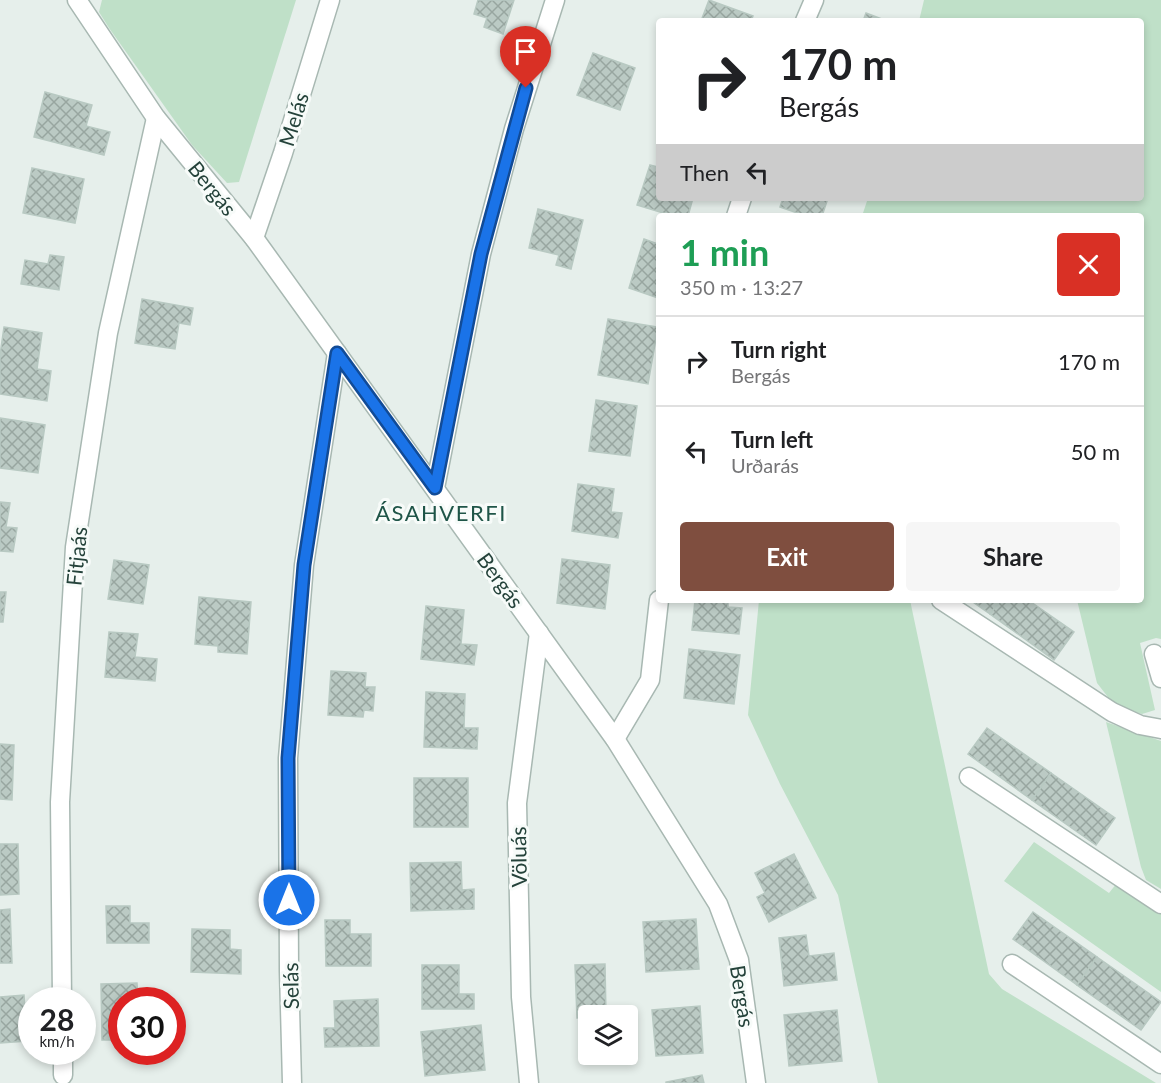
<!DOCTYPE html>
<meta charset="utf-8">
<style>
body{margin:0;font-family:Lato,sans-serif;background:#f6f6f6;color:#202124;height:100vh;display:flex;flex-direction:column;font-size:22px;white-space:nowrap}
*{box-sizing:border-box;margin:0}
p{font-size:20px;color:#757577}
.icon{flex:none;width:33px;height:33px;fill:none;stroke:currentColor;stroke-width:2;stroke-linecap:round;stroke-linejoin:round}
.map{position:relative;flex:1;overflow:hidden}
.details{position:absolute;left:656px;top:213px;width:488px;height:390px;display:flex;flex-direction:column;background:#fff;border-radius:6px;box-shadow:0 3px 9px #0003}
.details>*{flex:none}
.top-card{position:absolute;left:656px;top:18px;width:488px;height:183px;border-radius:6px;box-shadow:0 3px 9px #0003;background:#fff;color:#202124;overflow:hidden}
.fabs{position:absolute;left:578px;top:1005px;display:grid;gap:12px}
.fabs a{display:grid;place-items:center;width:60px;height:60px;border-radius:6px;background:#fff;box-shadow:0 3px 9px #0003;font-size:30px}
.speed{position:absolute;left:18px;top:987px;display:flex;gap:12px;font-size:30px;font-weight:700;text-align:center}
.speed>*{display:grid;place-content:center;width:78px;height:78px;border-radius:50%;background:#fff;box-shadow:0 3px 9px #0003;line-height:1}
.speed small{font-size:15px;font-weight:400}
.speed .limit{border:9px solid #d22;background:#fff;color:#111}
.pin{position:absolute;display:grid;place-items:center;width:51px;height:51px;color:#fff;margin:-62px -26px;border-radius:50% 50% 50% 0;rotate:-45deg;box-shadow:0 0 6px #0007}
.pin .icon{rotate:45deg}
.me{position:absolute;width:66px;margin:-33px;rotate:0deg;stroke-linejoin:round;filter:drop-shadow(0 0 4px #0008)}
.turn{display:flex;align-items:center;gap:21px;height:126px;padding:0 24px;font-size:27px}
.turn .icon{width:78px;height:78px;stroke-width:2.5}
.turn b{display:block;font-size:42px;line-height:51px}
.then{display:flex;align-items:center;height:57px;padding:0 24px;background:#0003;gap:12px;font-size:22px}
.round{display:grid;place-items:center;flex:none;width:63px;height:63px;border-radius:6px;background:#f6f6f6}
.head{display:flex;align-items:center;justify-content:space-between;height:102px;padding:0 24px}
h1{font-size:36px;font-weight:700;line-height:45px;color:#1e9e55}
.cta{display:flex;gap:12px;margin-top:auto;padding:12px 24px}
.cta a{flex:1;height:69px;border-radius:6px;background:#7f4e3f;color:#fff;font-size:24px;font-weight:700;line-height:69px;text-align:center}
.cta a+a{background:#f6f6f6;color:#202124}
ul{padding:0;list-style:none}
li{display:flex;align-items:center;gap:18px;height:90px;padding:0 24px;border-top:2px solid #e0e0e0}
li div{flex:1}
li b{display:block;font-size:22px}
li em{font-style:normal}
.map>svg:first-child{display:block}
.green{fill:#bfe0c8}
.building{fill:url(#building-cross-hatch);stroke:#b8c9c2;stroke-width:1.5}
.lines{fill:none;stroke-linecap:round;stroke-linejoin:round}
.minor-casing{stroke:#a8b8b2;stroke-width:21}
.minor{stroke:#fff;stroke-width:18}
.route-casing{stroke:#114b97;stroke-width:15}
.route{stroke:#1a73e8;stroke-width:10}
.labels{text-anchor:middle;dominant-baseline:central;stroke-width:6;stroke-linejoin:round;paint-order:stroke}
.street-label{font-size:21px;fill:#24423a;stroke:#f7fbf9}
.neighbourhood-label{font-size:22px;letter-spacing:1.5px;fill:#1f5548;stroke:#f7fbf9}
</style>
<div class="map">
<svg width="1161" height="1083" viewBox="0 0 1161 1083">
<defs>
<pattern id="building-cross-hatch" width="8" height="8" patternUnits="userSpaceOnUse" patternTransform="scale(1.5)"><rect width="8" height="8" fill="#bbcac4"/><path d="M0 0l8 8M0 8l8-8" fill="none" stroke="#98a6a0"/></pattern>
</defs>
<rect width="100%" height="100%" fill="#e6efeb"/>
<!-- green -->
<g class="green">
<path d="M102 0H296L239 182 227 183 192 145 109 28 99 12Z"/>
<path d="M924 0H1161V639L1156 638 1140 643 1155 710 1142 714 1126 709 1111 701 1097 683 1077 600H1140V216H862L868 198H1140V21H919Z"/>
<path d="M759 600H910L989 974 1002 989 1156 1083H878L838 895 780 784 748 715Z"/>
<path d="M1106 722 1161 741V889L1146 880 1141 867Z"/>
<path d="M1034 842 1109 893 1117 883 1161 910V992L1004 881Z"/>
</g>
<!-- building -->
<g class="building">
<path d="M478 0H514L503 34 484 27 487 18 474 14Z"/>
<path d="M709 0 753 16 751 21H701Z"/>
<path d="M866 13 887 21H863Z"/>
<path d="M593 53 635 68 620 110 577 95Z"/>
<path d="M45 92 92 105 86 126 110 132 104 155 34 137Z"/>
<path d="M650 165 658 167V198H693L688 216H673L637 205Z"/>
<path d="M32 168 84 179 75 223 23 213Z"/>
<path d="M783 198H828L822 216H806L780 207Z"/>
<path d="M538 209 583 220 571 269 556 265 559 255 529 248Z"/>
<path d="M644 239 658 244V298L629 288Z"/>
<path d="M50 255 64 257 59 290 21 284 25 260 48 264Z"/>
<path d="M142 299 193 308 190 325 179 323 175 349 135 343Z"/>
<path d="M608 319 658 327 648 384 598 375Z"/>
<path d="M4 327 42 333 37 369 51 371 47 401 0 394V355Z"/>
<path d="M596 400 637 406 630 456 589 451Z"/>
<path d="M0 418 45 425 38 473 0 468Z"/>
<path d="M578 484 614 489 611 512 622 513 618 538 572 531Z"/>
<path d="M0 502 10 503 6 527 17 528 13 552 0 551Z"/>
<path d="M562 559 610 565 605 609 557 603Z"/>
<path d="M114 560 149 565 143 604 108 599Z"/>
<path d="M0 592H6L3 622H0Z"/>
<path d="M199 597 251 602 247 654 218 652V646L195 644Z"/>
<path d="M695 600H728V607L742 608 739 634 692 630Z"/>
<path d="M970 600H1001L990 614Z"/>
<path d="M1001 600H1028L1074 632 1054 660 990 614Z"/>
<path d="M426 606 464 610 461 644 477 645 474 665 421 659Z"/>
<path d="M109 632 138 634 135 657 157 659 155 681 105 677Z"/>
<path d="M689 649 740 655 734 704 684 698Z"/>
<path d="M331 671 366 673 365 687H375L373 711 364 710 363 717 328 715Z"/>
<path d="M426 692 465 694 464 728H478L477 749 424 747Z"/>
<path d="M987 728 1051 773 1032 800 968 754Z"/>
<path d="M0 744 14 745 12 800 0 799Z"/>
<path d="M1051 773 1115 818 1096 845 1032 800Z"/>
<rect x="414" y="778" width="54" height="49"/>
<path d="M0 844H18L19 894 0 895Z"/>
<path d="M794 854 816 898 769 922 757 897 765 893 755 873Z"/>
<path d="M461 862 462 890 474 889V909L411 911 410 863Z"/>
<path d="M106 906H130V923H149V943H107Z"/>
<path d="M10 909 12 963H0V910Z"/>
<path d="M1033 912 1097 957 1077 985 1013 939Z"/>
<path d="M696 919 699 969 646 972 643 922Z"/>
<path d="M325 920H350V934H371V966H326Z"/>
<path d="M192 929 230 930V949L241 950V974L191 972Z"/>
<path d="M806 935 809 956 834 953 837 980 784 986 779 938Z"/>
<path d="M1097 957 1161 1002 1141 1030 1077 985Z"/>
<path d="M605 964 606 1016 577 1018 575 965Z"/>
<path d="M422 965H459V994H474V1009H422Z"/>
<path d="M137 983 138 1000H122V1040H102L101 984Z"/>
<path d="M24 995 27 1041 0 1043V997Z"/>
<path d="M378 999 379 1046 325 1047 324 1028H335L334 1001Z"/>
<path d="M700 1006 703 1053 656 1056 652 1010Z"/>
<path d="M837 1010 842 1061 789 1066 784 1015Z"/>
<path d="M481 1025 485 1070 425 1076 421 1032Z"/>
<path d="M702 1075 704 1083H666V1082Z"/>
</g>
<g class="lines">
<!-- minor casing -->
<g class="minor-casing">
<g id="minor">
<path d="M77 0 156 118 254 238 615 739 718 904 739 960 756 1083"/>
<path d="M805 21 814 0"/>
<path d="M736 216 742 198"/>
<path d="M254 238 283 153 330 0"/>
<path d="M435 488 481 254 514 129 555 0"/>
<path d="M941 600 1112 712 1140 725 1161 729"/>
<path d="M1154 654 1161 678"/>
<path d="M615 739 650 680 659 600"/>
<path d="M969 777 1161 904"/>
<path d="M1012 964 1161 1064"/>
<path d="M62 1000 60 802 75 547 108 333 156 118"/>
<path d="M63 1052V1075"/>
<path d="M292 1083 289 971 288 758 304 565 337 353"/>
<path d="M529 1083 521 997 517 803 539 633"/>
</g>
</g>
<!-- minor -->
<use href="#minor" class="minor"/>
</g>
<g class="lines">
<!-- route casing -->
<g class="route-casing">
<path id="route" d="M289 900 288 758 304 565 337 353 435 488 481 254 526 88"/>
</g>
<!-- route -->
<use href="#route" class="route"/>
</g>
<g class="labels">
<!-- street labels -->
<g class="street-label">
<text transform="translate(293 119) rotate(-73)">Melás</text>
<text transform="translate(213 188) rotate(51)">Bergás</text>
<text transform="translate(76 556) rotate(-84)">Fitjaás</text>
<text transform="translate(501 580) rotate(54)">Bergás</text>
<text transform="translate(518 857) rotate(-91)">Völuás</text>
<text transform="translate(290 986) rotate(-91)">Selás</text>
<text transform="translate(743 996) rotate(81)">Bergás</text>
</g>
<!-- neighbourhood labels -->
<g class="neighbourhood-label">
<text x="441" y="512">ÁSAHVERFI</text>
</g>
</g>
</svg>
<div class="fabs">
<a><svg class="icon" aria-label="layers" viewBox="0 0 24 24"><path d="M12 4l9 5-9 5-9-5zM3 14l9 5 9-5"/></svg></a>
</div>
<div class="speed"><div>28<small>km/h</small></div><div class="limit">30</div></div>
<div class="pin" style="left:526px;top:88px;background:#d93025"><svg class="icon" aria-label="arrive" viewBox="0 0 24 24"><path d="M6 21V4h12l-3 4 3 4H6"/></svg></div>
<svg class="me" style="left:289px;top:900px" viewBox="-20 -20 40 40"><circle r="17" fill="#1a73e8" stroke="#fff" stroke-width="3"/><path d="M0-11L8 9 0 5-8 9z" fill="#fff"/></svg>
<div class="top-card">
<div class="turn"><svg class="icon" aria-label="right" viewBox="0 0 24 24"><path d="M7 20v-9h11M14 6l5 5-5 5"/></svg><div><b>170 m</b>Bergás</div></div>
<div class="then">Then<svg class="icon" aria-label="left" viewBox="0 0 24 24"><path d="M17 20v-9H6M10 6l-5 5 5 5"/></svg></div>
</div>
<section class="details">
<div class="head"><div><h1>1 min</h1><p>350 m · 13:27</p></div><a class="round" style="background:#d93025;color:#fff"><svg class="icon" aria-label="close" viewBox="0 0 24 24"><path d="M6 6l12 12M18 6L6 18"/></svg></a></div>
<ul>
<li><svg class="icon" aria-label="right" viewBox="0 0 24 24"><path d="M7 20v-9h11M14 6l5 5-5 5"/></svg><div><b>Turn right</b><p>Bergás</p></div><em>170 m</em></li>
<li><svg class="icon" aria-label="left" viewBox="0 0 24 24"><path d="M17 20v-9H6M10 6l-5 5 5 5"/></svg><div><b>Turn left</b><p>Urðarás</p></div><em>50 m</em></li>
</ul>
<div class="cta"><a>Exit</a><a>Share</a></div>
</section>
</div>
